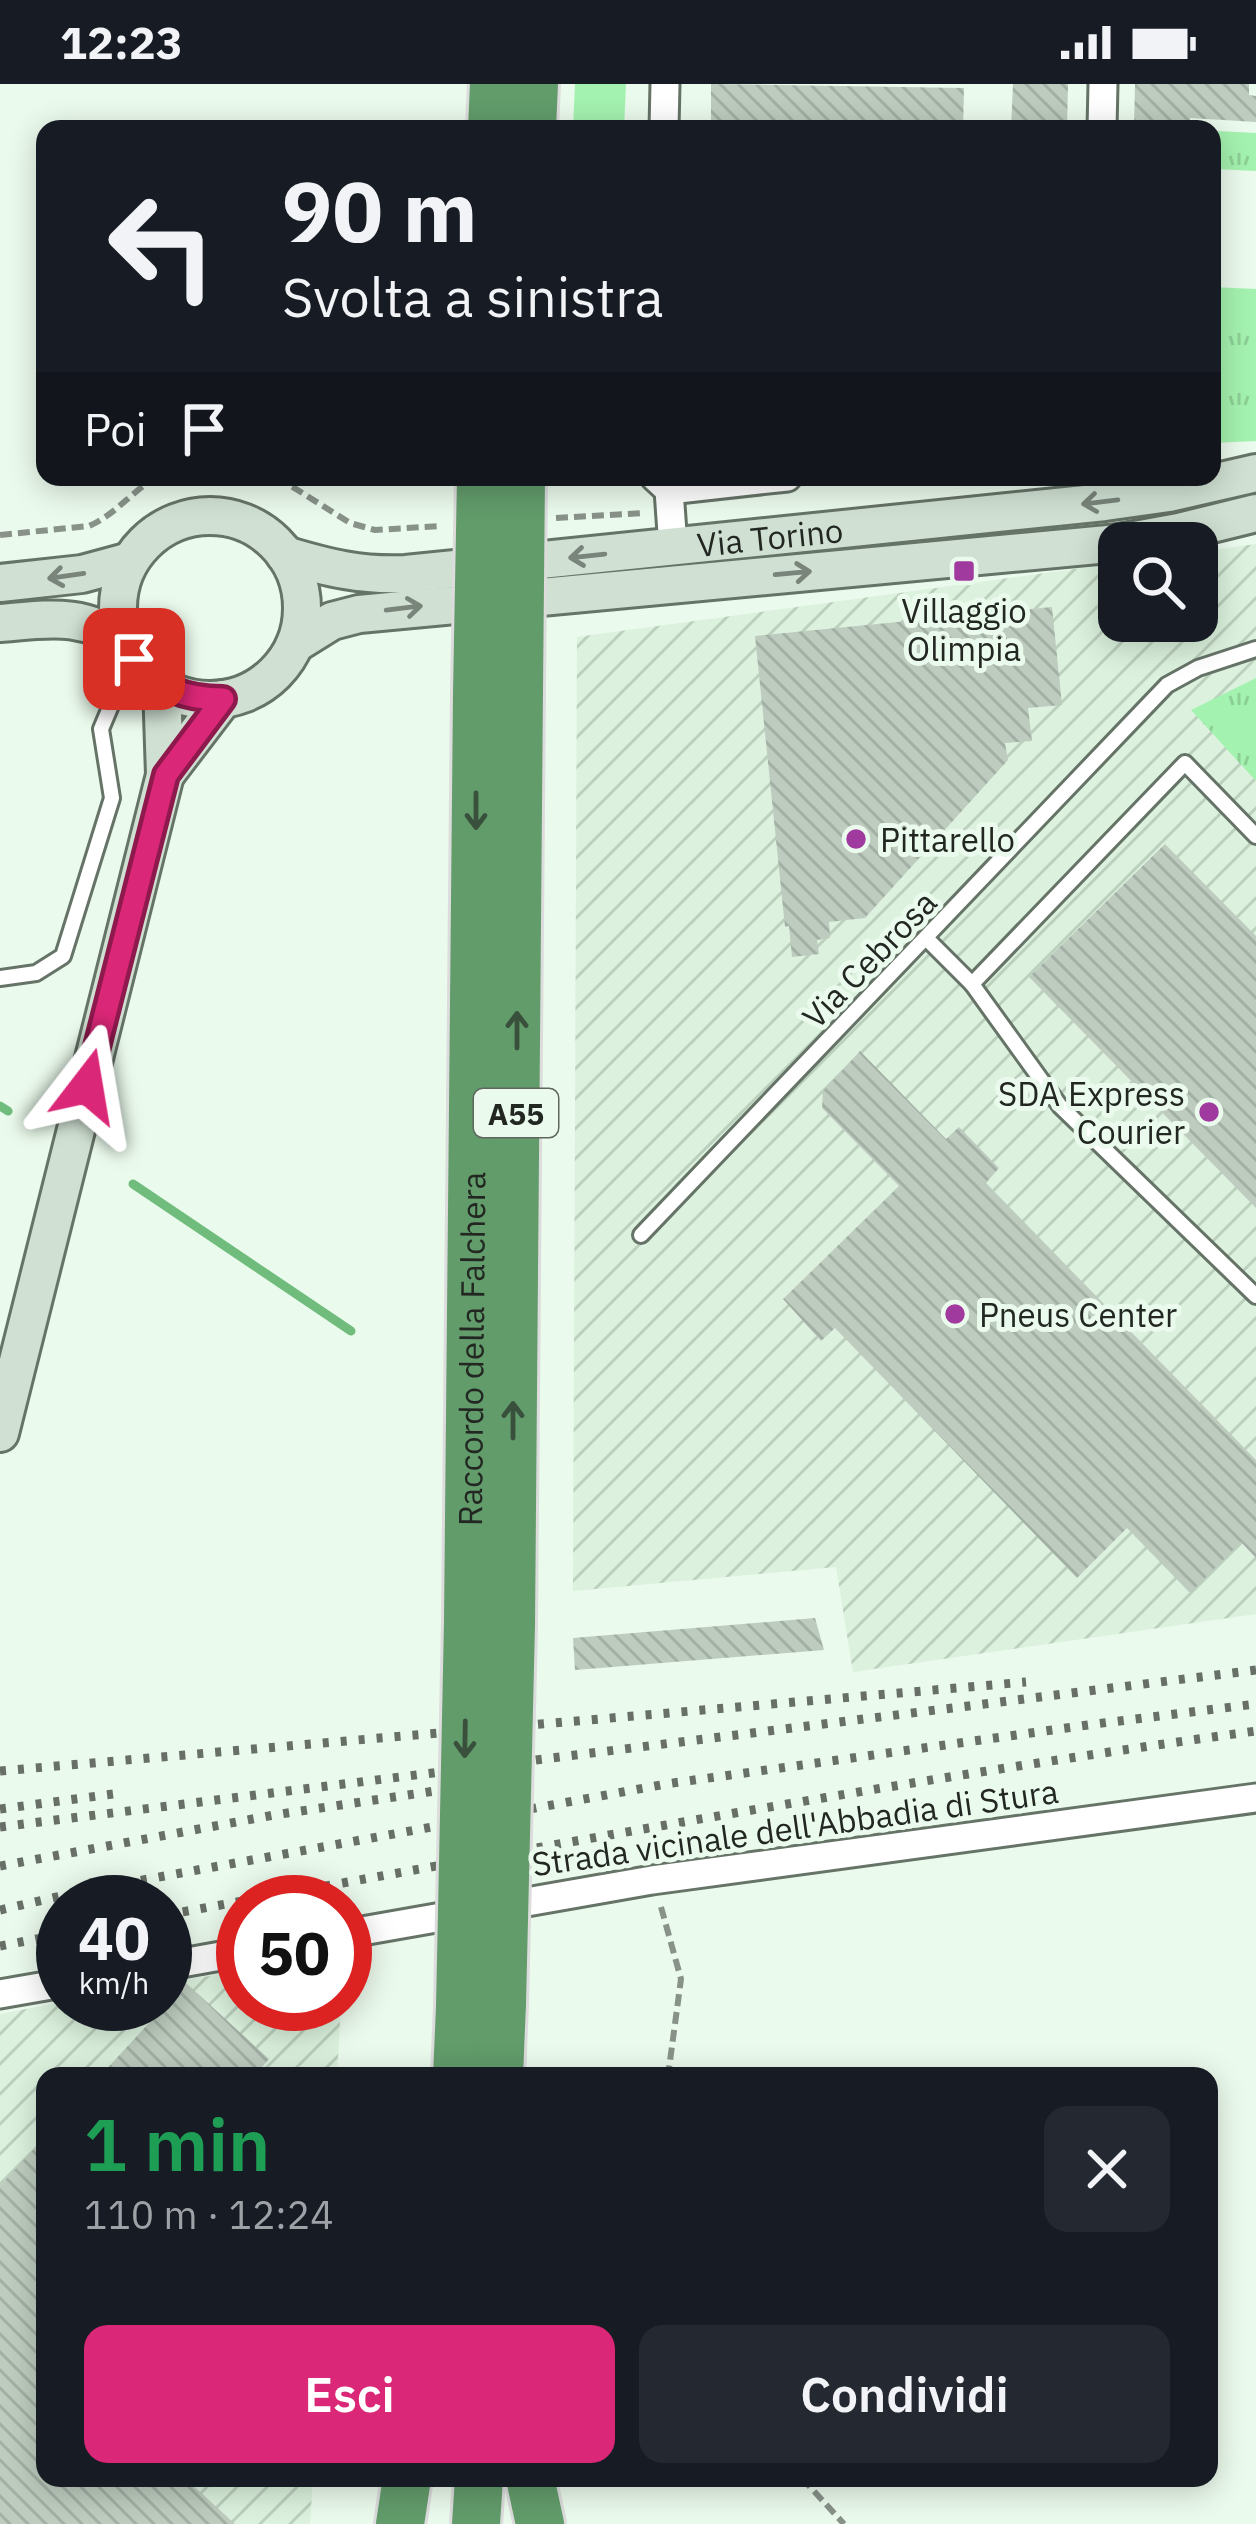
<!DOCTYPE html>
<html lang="it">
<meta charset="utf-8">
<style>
body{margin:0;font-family:"IBM Plex Sans",sans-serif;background:#242831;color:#f1f3f6;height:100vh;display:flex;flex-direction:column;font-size:45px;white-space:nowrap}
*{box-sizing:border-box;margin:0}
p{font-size:39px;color:#9ea1a6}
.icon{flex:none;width:66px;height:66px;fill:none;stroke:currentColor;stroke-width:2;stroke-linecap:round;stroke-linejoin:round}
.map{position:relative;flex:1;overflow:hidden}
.drawer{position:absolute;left:36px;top:1983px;width:1182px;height:420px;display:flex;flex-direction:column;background:#171b24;border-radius:24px;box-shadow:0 6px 30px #0003}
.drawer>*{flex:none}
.hud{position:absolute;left:36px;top:36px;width:1185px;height:366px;border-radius:24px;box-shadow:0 6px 30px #0003;background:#171b24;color:#f1f3f6;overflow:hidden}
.tools{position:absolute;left:1098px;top:438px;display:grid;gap:24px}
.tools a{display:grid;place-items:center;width:120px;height:120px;border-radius:24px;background:#171b24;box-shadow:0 6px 30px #0003;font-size:60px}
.speed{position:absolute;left:36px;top:1791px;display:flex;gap:24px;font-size:60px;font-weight:700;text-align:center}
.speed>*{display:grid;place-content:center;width:156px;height:156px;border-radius:50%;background:#171b24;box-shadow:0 6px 30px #0003;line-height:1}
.speed small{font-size:30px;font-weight:400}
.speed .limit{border:18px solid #d22;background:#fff;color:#111}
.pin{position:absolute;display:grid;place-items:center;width:102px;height:102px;color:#fff;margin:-51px;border-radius:24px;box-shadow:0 6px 18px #0006}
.me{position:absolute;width:132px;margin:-66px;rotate:14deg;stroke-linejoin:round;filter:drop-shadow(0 0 9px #0008)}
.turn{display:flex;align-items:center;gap:42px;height:252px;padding:0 48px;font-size:54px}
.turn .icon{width:156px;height:156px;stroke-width:2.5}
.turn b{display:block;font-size:84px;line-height:102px}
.then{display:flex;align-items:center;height:114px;padding:0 48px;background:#0003;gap:24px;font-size:45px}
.round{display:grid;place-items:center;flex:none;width:126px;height:126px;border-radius:24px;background:#242831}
.overview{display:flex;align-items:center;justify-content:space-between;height:204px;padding:0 48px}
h1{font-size:72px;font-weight:600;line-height:90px;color:#1e9e55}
.cta{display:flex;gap:24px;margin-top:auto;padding:24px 48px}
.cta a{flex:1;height:138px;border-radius:24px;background:#db2777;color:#fff;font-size:48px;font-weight:600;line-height:138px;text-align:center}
.cta a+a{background:#242831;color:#f1f3f6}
.status{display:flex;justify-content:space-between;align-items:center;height:84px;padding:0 60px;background:#171b24;direction:ltr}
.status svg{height:33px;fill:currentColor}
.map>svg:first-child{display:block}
.industrial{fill:url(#industrial-furrows)}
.grass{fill:url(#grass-tufts)}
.green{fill:#a4f2af}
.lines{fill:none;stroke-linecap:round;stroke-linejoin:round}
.stream{stroke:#6fbc7c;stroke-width:9}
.building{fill:url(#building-back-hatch)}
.lane-casing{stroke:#667367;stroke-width:20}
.street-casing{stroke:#667367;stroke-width:33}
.secondary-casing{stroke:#667367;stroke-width:42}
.highway-casing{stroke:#dcdcdc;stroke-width:54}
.path{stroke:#889289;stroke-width:6;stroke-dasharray:12 6;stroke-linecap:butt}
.lane{stroke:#fff;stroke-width:14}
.street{stroke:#fff;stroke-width:27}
.secondary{stroke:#d0e1d3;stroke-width:36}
.highway{stroke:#629c6b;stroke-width:48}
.rail{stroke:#676f67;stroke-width:9;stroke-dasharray:6 12;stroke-linecap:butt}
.highway-bridge-casing{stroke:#dcdcdc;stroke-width:54;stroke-linecap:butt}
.highway-bridge{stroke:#629c6b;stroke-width:48}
.oneway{stroke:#79847a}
.oneway2{stroke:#38503c}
.route-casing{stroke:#8e194d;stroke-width:30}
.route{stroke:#db2777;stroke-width:21}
.poi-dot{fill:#a03a9f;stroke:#eafaec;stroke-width:4.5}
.labels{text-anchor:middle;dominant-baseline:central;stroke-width:10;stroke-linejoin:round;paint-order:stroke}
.shield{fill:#eafaec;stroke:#5e665f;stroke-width:3}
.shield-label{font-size:30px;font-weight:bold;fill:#222722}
.street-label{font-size:33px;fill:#222722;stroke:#eafaec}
.poi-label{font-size:33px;fill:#222722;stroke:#eafaec;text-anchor:start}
</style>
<div class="status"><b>12:23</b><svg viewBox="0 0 49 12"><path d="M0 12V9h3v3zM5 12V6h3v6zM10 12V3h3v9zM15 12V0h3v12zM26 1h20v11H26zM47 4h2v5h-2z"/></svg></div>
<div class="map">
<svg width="1256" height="2440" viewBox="0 0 1256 2440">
<defs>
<pattern id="industrial-furrows" width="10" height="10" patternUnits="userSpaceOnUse" patternTransform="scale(3)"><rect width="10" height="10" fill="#dcf2de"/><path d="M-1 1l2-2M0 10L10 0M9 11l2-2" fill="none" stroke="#bcd0be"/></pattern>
<pattern id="grass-tufts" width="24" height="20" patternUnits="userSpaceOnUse" patternTransform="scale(3)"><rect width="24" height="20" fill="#a4f2af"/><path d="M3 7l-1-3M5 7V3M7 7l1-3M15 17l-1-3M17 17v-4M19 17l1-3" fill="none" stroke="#8dd096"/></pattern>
<pattern id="building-back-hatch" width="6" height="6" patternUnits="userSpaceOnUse" patternTransform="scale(3)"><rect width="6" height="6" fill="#bdccbf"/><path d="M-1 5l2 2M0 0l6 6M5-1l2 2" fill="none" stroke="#a2afa4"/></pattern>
</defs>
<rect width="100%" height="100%" fill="#eafaec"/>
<!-- industrial -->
<g class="industrial">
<path d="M1256 460V1530L853 1588 836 1483 573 1507 577 553 1119 479V537H1197V468Z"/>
<path d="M243 1886V1920H341L337 1992H45V2394H313L310 2440H0V1930L63 1918 165 1920V1900Z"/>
</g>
<!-- grass -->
<g class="grass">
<path d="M1218 47 1256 49V87L1215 85Z"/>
<path d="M1212 203 1256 205V357L1212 359Z"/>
<path d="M1256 594V697L1191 626Z"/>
</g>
<!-- green -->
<path class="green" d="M575 0H626L624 45H573Z"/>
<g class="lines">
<!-- stream -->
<g class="stream">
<path d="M0 1022 8 1027"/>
<path d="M133 1100 351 1247"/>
</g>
</g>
<!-- building -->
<g class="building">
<path d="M711 0 964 4 963 45H711Z"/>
<path d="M1013 0H1068L1067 45H1011Z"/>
<path d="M1135 0H1249V11L1256 12V38L1190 34V45H1134Z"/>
<path d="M1052 523 1062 621 1028 624 1032 657 1005 659 1008 676 865 834 829 838 830 854 817 856 819 870 792 873 789 842 785 843 755 552Z"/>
<path d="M1165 760 1256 852V1124L1029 893Z"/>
<path d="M860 967 946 1055 959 1043 999 1084 986 1099 1256 1376V1474L1241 1458 1190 1509 1127 1444 1077 1494 835 1244 821 1257 783 1215 899 1102 822 1024 823 1007Z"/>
<path d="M815 1534 824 1566 575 1586 573 1554Z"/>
<path d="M186 1899 269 1975 254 1992H100Z"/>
<path d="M45 2053V2394H185L235 2440H0V2102Z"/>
</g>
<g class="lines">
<!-- lane casing -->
<g class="lane-casing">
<g id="lane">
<path d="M926 854 972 900 1060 1022 1256 1212"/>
<path d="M0 894 36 889 63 872 112 714 101 645 112 619 122 606 146 589"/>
<path d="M972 900 1185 679 1256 752"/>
<path d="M641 1151 1167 601 1198 584 1256 565"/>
</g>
</g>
<!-- street casing -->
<g class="street-casing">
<g id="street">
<path d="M664 45 665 0"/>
<path d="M1102 45 1103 0"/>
<path d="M655 393 669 406 673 463"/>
<path d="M669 406 787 393"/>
<path d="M345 1850 652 1796 1256 1714"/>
<path d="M165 1882 243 1868"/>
<path d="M0 1910 63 1899"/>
</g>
</g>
<!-- secondary casing -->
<g class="secondary-casing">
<g id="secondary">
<circle cx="210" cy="524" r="92"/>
<path d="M1119 459 1179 448 1256 429"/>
<path id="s1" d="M285 471C328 484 361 492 406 490L1105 418 1169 409 1256 389"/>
<path d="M0 499 82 490 130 477"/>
<path d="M0 539C49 535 83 528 125 559"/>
<path d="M295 560 332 537 359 530 1119 459"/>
<path d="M165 691 223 615"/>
<path d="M0 1349 165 691 162 601"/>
</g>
</g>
<!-- highway casing -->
<g class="highway-casing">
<g id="highway">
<path d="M492 45 494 0"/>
<path d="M532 45 534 0"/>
<path id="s2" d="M468 1538 477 610"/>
<path d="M511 1541 519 605"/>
<path d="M457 1992 460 1923"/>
<path d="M499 1992 502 1920"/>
<path d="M530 2394 540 2440"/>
<path d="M400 2440 407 2394"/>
<path d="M476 2440 479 2394"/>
</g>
</g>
<!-- path -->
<g class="path">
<path d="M277 393 350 439 375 446 441 442"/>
<path d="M556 434 644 429"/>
<path d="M0 451 89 442C115 431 132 407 157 393"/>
<path d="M661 1823 681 1895 668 1992"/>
<path d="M802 2394 844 2440"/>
</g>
<!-- lane -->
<use href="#lane" class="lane"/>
<!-- street -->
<use href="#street" class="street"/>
<!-- secondary -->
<use href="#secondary" class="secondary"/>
<!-- highway -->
<use href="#highway" class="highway"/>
<!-- rail -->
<g class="rail">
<path d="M0 1687 1026 1598"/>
<path d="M0 1725 113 1710"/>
<path d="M0 1743 1256 1586"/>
<path d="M0 1782 274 1731 488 1699"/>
<path d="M0 1826 83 1807 666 1700 1095 1640 1256 1620"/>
<path d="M165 1831C528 1766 891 1697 1256 1647"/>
<path d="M0 1862 63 1850"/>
</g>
<!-- highway-bridge casing -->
<g class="highway-bridge-casing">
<g id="highway-bridge">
<path d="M519 605 521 393"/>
<path d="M477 610 481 393"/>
<path d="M502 1920 511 1541"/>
<path d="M460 1923 468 1538"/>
</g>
</g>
<!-- highway-bridge -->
<use href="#highway-bridge" class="highway-bridge"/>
</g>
<!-- one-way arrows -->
<defs><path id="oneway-shaft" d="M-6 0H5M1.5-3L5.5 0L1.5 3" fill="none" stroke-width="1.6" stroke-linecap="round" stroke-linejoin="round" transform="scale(3)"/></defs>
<g class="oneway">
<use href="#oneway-shaft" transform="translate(1100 418) rotate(173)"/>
<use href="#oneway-shaft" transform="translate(587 472) rotate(174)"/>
<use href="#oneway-shaft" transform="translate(793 489) rotate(-5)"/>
<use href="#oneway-shaft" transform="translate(66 492) rotate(172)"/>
<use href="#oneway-shaft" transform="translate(404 524) rotate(-7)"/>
</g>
<g class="oneway2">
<use href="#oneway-shaft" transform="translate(476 727) rotate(90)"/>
<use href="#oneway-shaft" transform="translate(517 946) rotate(-90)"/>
<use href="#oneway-shaft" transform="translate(513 1336) rotate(-90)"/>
<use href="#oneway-shaft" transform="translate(465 1655) rotate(91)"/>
</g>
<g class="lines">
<!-- route casing -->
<g class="route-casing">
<path id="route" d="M87 1002 166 691 223 615C185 615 159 605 134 575"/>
</g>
<!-- route -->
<use href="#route" class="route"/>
</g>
<!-- markers -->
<g class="poi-dot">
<rect x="952" y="475" width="24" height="24" rx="6"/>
<circle cx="856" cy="755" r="12"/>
<circle cx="1209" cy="1028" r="12"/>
<circle cx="955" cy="1230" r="12"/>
</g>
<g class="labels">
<!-- shield labels -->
<rect class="shield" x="474" y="1005" width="84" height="48" rx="9"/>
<g class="shield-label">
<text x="516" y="1029">A55</text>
</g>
<!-- street labels -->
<g class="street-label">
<text stroke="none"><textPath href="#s1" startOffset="489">Via Torino</textPath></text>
<text transform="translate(869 875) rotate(-46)">Via Cebrosa</text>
<text stroke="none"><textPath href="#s2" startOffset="273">Raccordo della Falchera</textPath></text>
<text transform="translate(795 1743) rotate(-8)">Strada vicinale dell'Abbadia di Stura</text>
</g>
<!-- poi labels -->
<g class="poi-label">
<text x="964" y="526" text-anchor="middle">Villaggio<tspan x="964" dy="38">Olimpia</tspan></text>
<text x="880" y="755">Pittarello</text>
<text x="1185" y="1009" text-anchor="end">SDA Express<tspan x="1185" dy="38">Courier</tspan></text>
<text x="979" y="1230">Pneus Center</text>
</g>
</g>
</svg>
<div class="tools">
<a><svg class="icon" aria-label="search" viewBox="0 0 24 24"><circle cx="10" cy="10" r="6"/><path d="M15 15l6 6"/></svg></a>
</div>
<div class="speed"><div>40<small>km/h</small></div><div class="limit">50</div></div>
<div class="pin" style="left:134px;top:575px;background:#d93025"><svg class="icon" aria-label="arrive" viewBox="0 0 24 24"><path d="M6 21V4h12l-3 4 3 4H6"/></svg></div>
<svg class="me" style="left:87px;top:1002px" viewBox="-20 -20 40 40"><path d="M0-17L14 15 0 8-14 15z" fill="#db2777" stroke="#fff" stroke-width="4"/></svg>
<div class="hud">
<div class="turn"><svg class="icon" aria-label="left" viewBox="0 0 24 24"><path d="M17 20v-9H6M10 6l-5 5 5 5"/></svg><div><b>90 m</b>Svolta a sinistra</div></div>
<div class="then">Poi<svg class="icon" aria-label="arrive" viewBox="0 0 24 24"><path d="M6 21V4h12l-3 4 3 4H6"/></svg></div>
</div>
<section class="drawer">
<div class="overview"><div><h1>1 min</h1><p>110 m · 12:24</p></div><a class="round"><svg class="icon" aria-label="close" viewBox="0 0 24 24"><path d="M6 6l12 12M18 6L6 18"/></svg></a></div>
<div class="cta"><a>Esci</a><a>Condividi</a></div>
</section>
</div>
